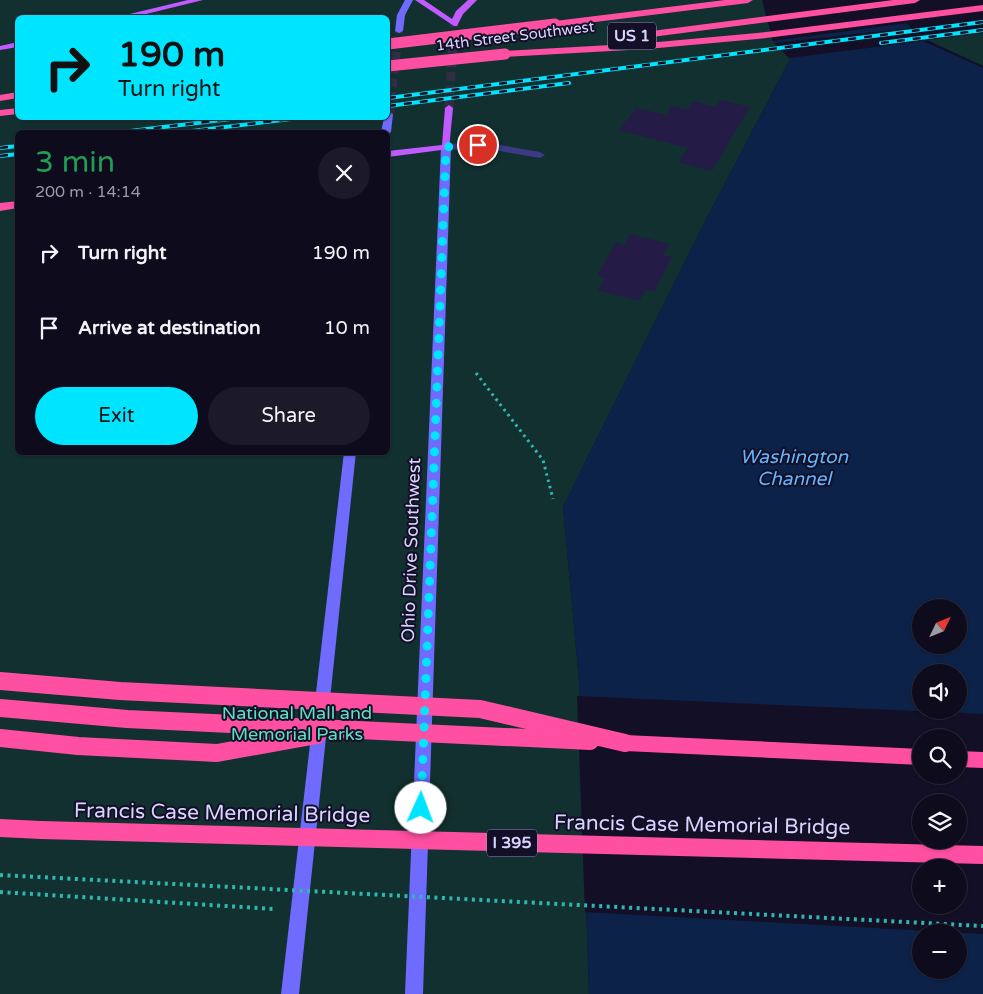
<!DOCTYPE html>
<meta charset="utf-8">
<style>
body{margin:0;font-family:"Varela Round",sans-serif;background:#1c1929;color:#f1f3f6;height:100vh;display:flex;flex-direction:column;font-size:19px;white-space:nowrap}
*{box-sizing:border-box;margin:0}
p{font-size:16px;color:#9b9ba3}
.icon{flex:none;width:28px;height:28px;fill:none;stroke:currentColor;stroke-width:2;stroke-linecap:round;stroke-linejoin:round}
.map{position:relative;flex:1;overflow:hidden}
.sheet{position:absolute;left:15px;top:130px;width:375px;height:325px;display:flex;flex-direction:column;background:#0e0b1c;border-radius:8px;box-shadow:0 1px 4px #0004,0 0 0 1px #2e2b3b}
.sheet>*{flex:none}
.hud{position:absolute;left:15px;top:15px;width:375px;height:105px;border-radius:8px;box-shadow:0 1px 4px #0004,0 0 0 1px #2e2b3b;background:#00e5ff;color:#111;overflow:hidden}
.needle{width:32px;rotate:47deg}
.controls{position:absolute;left:912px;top:599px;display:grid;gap:10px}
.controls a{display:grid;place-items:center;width:55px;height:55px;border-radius:50%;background:#0e0b1c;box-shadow:0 1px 4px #0004,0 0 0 1px #2e2b3b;font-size:25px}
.pin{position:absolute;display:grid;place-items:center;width:42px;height:42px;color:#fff;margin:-21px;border:2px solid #fff;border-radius:50%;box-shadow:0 1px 5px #0007}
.me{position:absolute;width:55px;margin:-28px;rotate:2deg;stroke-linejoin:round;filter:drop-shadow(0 0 4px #0008)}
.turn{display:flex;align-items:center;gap:18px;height:105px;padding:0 20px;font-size:22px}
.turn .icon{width:65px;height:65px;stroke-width:2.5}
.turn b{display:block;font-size:35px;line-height:42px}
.round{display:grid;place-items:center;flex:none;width:52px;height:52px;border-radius:26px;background:#1c1929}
.head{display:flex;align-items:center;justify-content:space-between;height:85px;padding:0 20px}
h1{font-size:30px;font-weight:600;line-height:38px;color:#1e9e55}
.primary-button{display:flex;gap:10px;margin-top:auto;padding:10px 20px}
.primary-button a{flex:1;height:58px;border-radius:30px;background:#00e5ff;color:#111;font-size:20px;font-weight:600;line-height:58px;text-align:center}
.primary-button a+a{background:#1c1929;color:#f1f3f6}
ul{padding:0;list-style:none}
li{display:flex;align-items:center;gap:15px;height:75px;padding:0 20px}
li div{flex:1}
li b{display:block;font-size:19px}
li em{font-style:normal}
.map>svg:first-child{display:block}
.green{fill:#12302f;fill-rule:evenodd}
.water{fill:#0c2248;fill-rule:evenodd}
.pier{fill:#130f26;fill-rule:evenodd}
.building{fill:#241b47}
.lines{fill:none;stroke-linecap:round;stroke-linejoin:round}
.secondary-tunnel{stroke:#312d47;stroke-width:9;stroke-dasharray:9 4.5;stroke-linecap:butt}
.primary-tunnel{stroke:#312d47;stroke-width:9;stroke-dasharray:9 4.5;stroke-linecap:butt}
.path-far2{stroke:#2fb8b0;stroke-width:2.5;stroke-dasharray:2 2.5;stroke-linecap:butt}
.path-far1{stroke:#2fb8b0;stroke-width:3;stroke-dasharray:2.5 4;stroke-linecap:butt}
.path{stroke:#2fb8b0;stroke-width:4;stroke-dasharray:3 4.5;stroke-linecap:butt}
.lane{fill:#3d3a85;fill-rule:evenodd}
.secondary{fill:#6f6bff;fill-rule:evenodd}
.primary{fill:#c25bff;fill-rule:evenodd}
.highway{fill:#ff4fa3;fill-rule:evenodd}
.rail-casing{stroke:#00e5ff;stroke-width:4}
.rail{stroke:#130f26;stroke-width:2.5;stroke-dasharray:8;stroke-linecap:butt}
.path-bridge{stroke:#2fb8b0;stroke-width:4;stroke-dasharray:3 4.5;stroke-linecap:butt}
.highway-bridge-far1{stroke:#ff4fa3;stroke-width:11}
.highway-bridge{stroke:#ff4fa3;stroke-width:18}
.route{stroke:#00e5ff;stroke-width:9;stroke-dasharray:0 16.2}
.labels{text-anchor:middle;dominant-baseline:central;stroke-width:4;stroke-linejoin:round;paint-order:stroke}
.far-street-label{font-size:15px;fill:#d9d4ff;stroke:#130f26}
.shield{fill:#130f26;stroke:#9e99be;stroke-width:1}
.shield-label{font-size:16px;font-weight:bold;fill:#d9d4ff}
.street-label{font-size:18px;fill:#d9d4ff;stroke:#130f26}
.park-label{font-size:18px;fill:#5fe0c0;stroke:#130f26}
.water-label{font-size:19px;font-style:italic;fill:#62b6ff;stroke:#130f26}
.near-street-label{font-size:21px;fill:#d9d4ff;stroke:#130f26}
</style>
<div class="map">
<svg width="983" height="994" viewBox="0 0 983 994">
<rect width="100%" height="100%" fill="#130f26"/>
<!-- green -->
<g class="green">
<path d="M0 0H768L773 41 789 58V61L699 233 563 507 579 681 589 994H0ZM18 18H388V118H18ZM18 132H388V452H18Z"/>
<path d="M983 33V66L927 40Z"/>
</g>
<!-- water -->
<path class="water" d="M762 0H885L923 41 983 68V994H589L579 681 563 507 699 233 789 61V58L773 41ZM921 608H959V645H921ZM921 672H959V710H921ZM921 738H959V775H921ZM921 802H959V840H921ZM921 868H959V905H921ZM921 932H959V970H921Z"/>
<!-- pier -->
<g class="pier">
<path d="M762 0H885L907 23 773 41Z"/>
<path d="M911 28 923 41 789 58 774 43Z"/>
<path d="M577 696 983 714V934L585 912ZM921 738H959V775H921ZM921 802H959V840H921ZM921 868H959V905H921Z"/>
</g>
<!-- building -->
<g class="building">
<path d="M720 100 750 107 712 171 679 162 688 148 619 130 636 108 666 115 672 106 687 110 693 101 715 107Z"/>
<path d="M630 234 669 244 663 255 672 257 654 292 645 290 639 301 598 290 605 278 597 276 616 242 624 245Z"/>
</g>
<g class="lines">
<!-- secondary-tunnel -->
<path class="secondary-tunnel" d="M389 114 399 31"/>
<!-- primary-tunnel -->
<path class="primary-tunnel" d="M449 108 454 24"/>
<!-- path-far2 -->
<path class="path-far2" d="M86 18 97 15"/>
<!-- path-far1 -->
<path class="path-far1" d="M476 373 543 460 553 499"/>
<!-- path -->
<path class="path" d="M0 892 274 909"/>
<!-- lane -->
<path class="lane" d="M482 142 540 152 545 155 540 158 482 148 446 150 441 147 446 144Z"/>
<!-- secondary -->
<g class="secondary">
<path d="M405 0H413L405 15 403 31 399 33 395 31 397 15Z"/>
<path d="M388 112 393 114 391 132 388 134V132H381L384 118H388Z"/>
<path d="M446 144 451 147 423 994H405L441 147Z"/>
<path d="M344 452H356L299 994H281Z"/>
</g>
<!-- primary -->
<g class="primary">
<path d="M188 0H203L130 18H113Z"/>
<path d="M415 0H424L452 19 456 11 468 0H477L463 14 457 26H454Z"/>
<path d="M18 42V47L0 50V46Z"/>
<path d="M449 105 453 108 449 149 388 157V151L442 145 445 108Z"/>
</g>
<!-- highway -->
<g class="highway">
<path d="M725 0H753L748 3 555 27 550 24 555 21Z"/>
<path d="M893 0H920L915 3 613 42 608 39 613 36Z"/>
<path d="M983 5V11L757 39 647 49 505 57 500 54 505 51 647 43 757 33Z"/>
<path d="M18 92V98L0 101V95Z"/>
<path d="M18 108V114L0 116V110Z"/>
<path d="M18 201V208L0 211V203Z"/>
<path d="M625 735 921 749V765L625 751 619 749 616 743 619 737Z"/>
<path d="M959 751 983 752V768L959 767Z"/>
<path d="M0 819 41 821 48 824 50 830 48 836 41 839 0 837Z"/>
</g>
<!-- rail casing -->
<g class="rail-casing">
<g id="rail">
<path d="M881 43 983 30"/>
<path d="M388 98 983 22"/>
<path d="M388 106 569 83"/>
<path d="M122 132 239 118"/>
<path d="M184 132 299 118"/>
<path d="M0 148 18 146"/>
<path d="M0 156 18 154"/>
</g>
</g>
<!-- rail -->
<use href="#rail" class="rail"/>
<!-- path-bridge -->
<path class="path-bridge" d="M0 875 983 926"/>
<!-- highway-bridge-far1 -->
<g class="highway-bridge-far1">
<path d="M388 44 555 24"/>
<path d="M388 66 505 54"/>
</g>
<!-- highway-bridge -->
<g class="highway-bridge">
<path d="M0 681 120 691 480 709 625 743"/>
<path d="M0 708 127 719 590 741"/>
<path d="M0 738 78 746 217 753 317 735"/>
<path d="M41 830 983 855"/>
</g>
</g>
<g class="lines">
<!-- route -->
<path class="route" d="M421 808 446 147 478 145"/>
</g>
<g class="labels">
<!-- far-street labels -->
<g class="far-street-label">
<text transform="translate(515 36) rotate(-7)">14th Street Southwest</text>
</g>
<!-- shield labels -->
<g class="shield">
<rect x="608" y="22.5" width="48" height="27" rx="4"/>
<rect x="487" y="829.5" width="50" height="27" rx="4"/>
</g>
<g class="shield-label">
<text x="632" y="36">US 1</text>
<text x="512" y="843">I 395</text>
</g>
<!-- street labels -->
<g class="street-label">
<text transform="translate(411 550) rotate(-88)">Ohio Drive Southwest</text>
</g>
<!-- park labels -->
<g class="park-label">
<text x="297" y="713">National Mall and<tspan x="297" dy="21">Memorial Parks</tspan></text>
</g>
<!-- water labels -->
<g class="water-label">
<text x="794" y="457">Washington<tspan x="794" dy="22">Channel</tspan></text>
</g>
<!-- near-street labels -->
<g class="near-street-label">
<text transform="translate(222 813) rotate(1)">Francis Case Memorial Bridge</text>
<text transform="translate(702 825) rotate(1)">Francis Case Memorial Bridge</text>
</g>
</g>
</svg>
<div class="controls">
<a><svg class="needle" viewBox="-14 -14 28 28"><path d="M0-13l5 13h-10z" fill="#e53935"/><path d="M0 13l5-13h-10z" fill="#9b9ba3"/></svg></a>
<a><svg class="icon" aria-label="sound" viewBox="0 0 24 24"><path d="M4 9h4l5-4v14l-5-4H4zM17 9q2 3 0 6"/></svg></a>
<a><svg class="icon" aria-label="search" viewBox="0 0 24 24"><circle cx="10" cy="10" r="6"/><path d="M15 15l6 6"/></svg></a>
<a><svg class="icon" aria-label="layers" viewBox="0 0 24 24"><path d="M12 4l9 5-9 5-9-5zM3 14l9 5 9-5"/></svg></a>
<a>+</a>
<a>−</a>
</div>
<div class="pin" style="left:478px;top:145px;background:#d93025"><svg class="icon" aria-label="arrive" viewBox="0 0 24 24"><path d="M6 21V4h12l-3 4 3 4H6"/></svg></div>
<svg class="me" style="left:421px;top:808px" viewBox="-20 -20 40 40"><circle r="19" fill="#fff"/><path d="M0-13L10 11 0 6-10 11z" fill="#00e5ff"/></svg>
<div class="hud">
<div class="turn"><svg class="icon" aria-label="right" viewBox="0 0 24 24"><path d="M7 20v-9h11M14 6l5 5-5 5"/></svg><div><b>190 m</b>Turn right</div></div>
</div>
<section class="sheet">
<div class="head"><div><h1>3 min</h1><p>200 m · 14:14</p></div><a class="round"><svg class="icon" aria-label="close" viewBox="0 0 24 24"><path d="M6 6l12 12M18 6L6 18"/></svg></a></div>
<ul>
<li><svg class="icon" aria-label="right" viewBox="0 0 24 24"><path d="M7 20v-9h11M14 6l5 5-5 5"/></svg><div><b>Turn right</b></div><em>190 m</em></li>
<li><svg class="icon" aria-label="arrive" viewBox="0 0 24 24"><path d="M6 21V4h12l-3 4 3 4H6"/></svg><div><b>Arrive at destination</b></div><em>10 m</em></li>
</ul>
<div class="primary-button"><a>Exit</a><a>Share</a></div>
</section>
</div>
